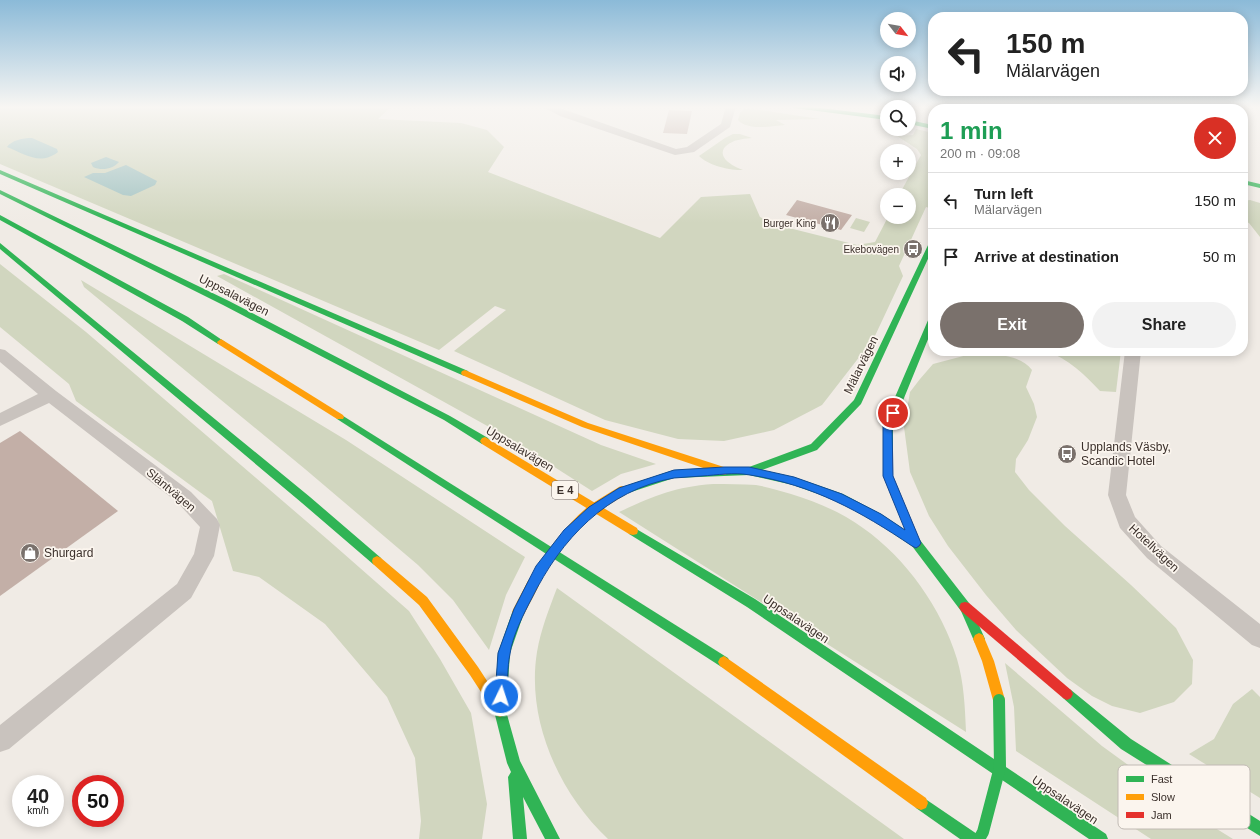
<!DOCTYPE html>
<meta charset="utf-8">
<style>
body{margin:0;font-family:Arial,sans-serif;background:#f2f2f2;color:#222;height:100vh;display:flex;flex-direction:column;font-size:15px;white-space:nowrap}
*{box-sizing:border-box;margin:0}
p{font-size:13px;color:#767676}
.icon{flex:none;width:22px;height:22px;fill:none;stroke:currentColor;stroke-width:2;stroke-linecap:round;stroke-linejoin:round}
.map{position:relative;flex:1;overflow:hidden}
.panel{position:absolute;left:928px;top:104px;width:320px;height:252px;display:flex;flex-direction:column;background:#fff;border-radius:16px;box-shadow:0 2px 10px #0003}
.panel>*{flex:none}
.hud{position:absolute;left:928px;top:12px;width:320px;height:84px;border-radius:16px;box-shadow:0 2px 10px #0003;background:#fff;color:#222;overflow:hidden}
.needle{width:26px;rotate:121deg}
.controls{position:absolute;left:880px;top:12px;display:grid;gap:8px}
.controls a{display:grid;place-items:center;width:36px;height:36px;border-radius:50%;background:#fff;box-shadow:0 2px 10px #0003;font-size:20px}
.speed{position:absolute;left:12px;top:775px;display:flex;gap:8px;font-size:20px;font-weight:700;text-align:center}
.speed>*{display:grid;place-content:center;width:52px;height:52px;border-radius:50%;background:#fff;box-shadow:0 2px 10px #0003;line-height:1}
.speed small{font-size:10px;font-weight:400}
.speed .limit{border:6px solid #d22;background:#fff;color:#111}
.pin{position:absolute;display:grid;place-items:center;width:34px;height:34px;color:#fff;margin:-17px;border:2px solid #fff;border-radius:50%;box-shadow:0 1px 4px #0007}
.me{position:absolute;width:44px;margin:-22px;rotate:4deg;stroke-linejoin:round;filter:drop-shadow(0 0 3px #0008)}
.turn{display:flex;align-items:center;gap:14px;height:84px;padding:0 12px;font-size:18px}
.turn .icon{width:52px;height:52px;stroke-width:2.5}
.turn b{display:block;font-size:28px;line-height:34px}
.round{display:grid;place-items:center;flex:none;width:42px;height:42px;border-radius:21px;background:#f2f2f2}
.summary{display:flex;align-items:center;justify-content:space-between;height:68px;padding:0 12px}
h1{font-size:24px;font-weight:700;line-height:30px;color:#1e9e55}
.primary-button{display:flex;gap:8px;margin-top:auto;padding:8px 12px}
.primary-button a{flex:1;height:46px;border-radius:24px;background:#7a716c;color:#fff;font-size:16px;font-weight:700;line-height:46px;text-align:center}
.primary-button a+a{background:#f2f2f2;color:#222}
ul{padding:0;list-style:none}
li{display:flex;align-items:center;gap:12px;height:56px;padding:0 12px;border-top:1px solid #e0e0e0}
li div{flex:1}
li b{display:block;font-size:15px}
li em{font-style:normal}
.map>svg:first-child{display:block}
.green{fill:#d1d6bf}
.water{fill:#a1c2c1}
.building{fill:#c3afa7}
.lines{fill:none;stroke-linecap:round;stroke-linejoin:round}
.street{fill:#c9c3be;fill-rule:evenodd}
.fast{fill:#30b455;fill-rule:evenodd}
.slow{fill:#ff9f0a;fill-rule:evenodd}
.jam{fill:#e5322d;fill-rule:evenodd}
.fast-bridge{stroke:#30b455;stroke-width:12}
.slow-bridge-far1{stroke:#ff9f0a;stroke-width:10}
.slow-bridge{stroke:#ff9f0a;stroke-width:12}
.route{fill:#1a73e8;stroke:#114b97}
.labels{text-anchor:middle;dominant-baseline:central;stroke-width:3.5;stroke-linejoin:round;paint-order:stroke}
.far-poi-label{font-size:10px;fill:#3b302b;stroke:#fbf5ee;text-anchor:end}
.shield{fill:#fbf5ee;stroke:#756b66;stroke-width:1}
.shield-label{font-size:11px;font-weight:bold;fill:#3b302b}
.street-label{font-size:12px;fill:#3b302b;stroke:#fbf5ee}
.poi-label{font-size:12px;fill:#3b302b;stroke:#fbf5ee;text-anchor:start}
.key{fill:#fbf5ee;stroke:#c1bab4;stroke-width:1}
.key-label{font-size:11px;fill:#3b302b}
</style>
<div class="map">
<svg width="1260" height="839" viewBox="0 0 1260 839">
<rect width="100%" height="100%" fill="#f0ebe5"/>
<!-- green -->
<g class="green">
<path d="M0 106H392L378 119 461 123 487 130 504 147 488 172 660 238 701 197 750 194 760 217 777 225 857 245 875 242 888 217H909V195H899L921 155 917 149 897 136 913 135 916 129 933 133V209L926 207 899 266 903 276 874 338 822 405 774 430 724 441 678 439 605 420 454 351 506 310 495 306 439 350 0 164Z"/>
<path d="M1068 106H1130L1129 109H1071Z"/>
<path d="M744 109 760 110 820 119 776 120 785 125C772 126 748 131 738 120L740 113Z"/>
<path d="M733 134H740L752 138C722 139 709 157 743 170 730 171 708 165 699 156L725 138Z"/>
<path d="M1250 200 1260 203V237L1249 223 1243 221V201Z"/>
<path d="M856 218 870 222 864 232 850 228Z"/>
<path d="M0 264 86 332 327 539 409 611 440 659 471 713 487 804 482 839H419L421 821 415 758 387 697 325 624 259 577 233 571 212 501 76 401 69 384 0 327Z"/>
<path d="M224 274 601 445 656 464 621 474 592 491 509 438 217 276Z"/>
<path d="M81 280 346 440 525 557 506 595 489 650 453 600 418 565 305 469 84 287Z"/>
<path d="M1046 351H1121L1116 392 1100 391C1084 374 1069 359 1046 351Z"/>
<path d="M971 354C991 354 1019 353 1032 370L1026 387 1034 404 1037 417 1028 440 1016 459 1015 472 1029 490 1065 526 1131 585 1176 628 1193 660 1192 684 1174 702 1140 713 1112 706 1092 696 1067 678 1016 630 986 595 948 546 929 516 910 472 904 427 910 392 920 379 933 364Z"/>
<path d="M713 484C727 484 742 484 756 485 768 487 780 491 791 494 817 502 841 512 863 528 906 558 942 609 957 659 964 683 965 707 966 732L619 512C654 496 674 487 713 484Z"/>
<path d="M557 588 904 839H608C559 793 526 720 537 652 541 629 549 609 557 588Z"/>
<path d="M1005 663 1102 746 1212 826 1233 839H1151L1016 751 1014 707Z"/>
<path d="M1252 689 1260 697V798L1189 754 1214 739 1233 704Z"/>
</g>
<!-- water -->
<g class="water">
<path d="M32 138 57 149 58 152C40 166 25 154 7 147 12 140 23 138 32 138Z"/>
<path d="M106 157 119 162C113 169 102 171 93 167L91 163Z"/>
<path d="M126 165 157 181 155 185 131 196 123 195 84 177 93 173H105Z"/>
</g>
<!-- building -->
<g class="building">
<path d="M669 110 692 111 687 134 663 133Z"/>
<path d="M797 200 852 215 841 230 786 215Z"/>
<path d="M20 431 118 511 0 596V443Z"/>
</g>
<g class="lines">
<!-- street -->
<g class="street">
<path d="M541 106H554L676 149 687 147 721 124 726 106H736L730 127 694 152 675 155 560 116Z"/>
<path d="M1053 106H1063L1066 109H1055Z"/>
<path d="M0 349 5 350 56 391 191 492 217 519 220 525 214 556 191 598 9 749 0 752V725L177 584 194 554 200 527 177 502 49 403 0 426V413L38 394 0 362Z"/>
<path d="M1125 351H1141L1126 495 1135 517 1161 546 1260 624V648L1252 645 1147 558 1120 528 1108 495Z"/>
</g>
<!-- fast -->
<g class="fast">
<path d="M791 106H804L887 116V120L794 108Z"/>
<path d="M993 106H997V109H991Z"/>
<path d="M1016 106H1020V109H1014Z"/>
<path d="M909 120 933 125V129L909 124Z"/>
<path d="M0 170 468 371 469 373 465 376 462 375 0 174Z"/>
<path d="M1243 180 1260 184V188L1243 184Z"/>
<path d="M0 190 229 301 450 416 488 438 490 441 488 444H482L444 420 223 305 0 194Z"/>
<path d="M0 215 188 317 225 342 224 344H218L182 321 0 220Z"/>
<path d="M933 239V248L861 404 817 450 762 470 794 477 843 494 881 514 920 540 969 603 985 639 983 643 979 645 975 643 961 611 912 546 873 520 835 500 793 485 749 475 674 478 622 495 619 494 617 491 619 488 674 470 749 467 811 444 854 400 930 241Z"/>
<path d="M0 243 310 497 381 558 382 561 381 564 377 566 373 564 302 503 0 249Z"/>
<path d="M933 315V327L893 425V450L891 453H885L883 450V425L929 318Z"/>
<path d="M340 414 728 658 730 662 728 666 724 668 720 666 337 419 336 417 337 415Z"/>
<path d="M633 527 755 599 1106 834 1108 839H1089L747 607 629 534 628 531 629 528Z"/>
<path d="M518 608 522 609 524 613 510 653 506 711 520 761 560 839H545L523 797 527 839H513L508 777 511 772 507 763 494 711 498 653 512 613 514 609Z"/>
<path d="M1067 688 1071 690 1131 739 1260 821V836L1121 749 1063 698 1061 694 1063 690Z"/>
<path d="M921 796 977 834 979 839H960L916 808 914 803 916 798Z"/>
</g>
<!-- slow -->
<g class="slow">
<path d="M221 339 343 415 344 417 343 419H337L218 344 217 342Z"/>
<path d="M465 370 588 423 727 468 729 471 727 474 724 475 582 427 462 375 461 373 462 371Z"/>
<path d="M485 437 637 528 638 531 637 534 633 535 629 534 482 444 480 441 482 438Z"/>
<path d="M377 556 381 558 427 597 478 667 504 707 506 711 504 715 500 717 496 715 470 675 419 605 373 564 372 561 373 558Z"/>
<path d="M979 633 983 635 994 661 1005 700 1003 704 999 706 995 704 993 700 982 661 973 639 975 635Z"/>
<path d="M724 656 926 798 928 803 926 808 921 810 916 808 720 666 718 662 720 658Z"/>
</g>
<!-- jam -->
<g class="jam">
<path d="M888 446 891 447 893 450V476L921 543 920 546 916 548 912 546 911 543 883 476V450L885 447Z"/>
<path d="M965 602 969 603 1071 690 1073 694 1071 698 1067 700 1063 698 961 611 959 607 961 603Z"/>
</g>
<!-- fast-bridge -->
<path class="fast-bridge" d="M979 839 983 832 1000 767 999 700"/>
<!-- slow-bridge-far1 -->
<path class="slow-bridge-far1" d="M532 585C545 561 571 526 593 509 602 503 612 497 622 491"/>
<!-- slow-bridge -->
<path class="slow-bridge" d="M518 613 533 584"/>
</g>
<!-- sky -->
<linearGradient id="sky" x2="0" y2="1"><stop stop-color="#8bbad8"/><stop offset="0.48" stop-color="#f8f6f3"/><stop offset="1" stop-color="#f8f6f3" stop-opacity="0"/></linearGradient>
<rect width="1260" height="223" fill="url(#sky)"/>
<!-- route -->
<path class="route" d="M893 409 898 413 892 425 893 476 921 543 919 546 916 548 912 546C860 511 813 485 750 475 734 472 717 475 702 476 693 477 683 477 674 478 607 490 561 539 532 598 524 613 512 637 510 654 507 668 508 682 507 696L505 701 501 703 497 701 495 696 498 653 514 609 536 566 564 530 589 507 619 488 674 470 724 467H749L794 477 842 494 881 514 905 530 883 476V425L890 410Z"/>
<!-- icons -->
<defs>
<g id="restaurant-disc" transform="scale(1)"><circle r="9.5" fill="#7a716c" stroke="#fbf5ee"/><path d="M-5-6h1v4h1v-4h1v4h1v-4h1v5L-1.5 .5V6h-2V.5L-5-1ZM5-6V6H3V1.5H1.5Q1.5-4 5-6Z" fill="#fff"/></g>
<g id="bus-disc" transform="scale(1)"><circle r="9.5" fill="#7a716c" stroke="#fbf5ee"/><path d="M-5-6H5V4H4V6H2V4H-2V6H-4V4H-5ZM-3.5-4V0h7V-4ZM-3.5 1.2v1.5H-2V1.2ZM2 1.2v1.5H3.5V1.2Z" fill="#fff"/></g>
<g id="shop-disc" transform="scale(1)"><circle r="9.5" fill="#7a716c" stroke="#fbf5ee"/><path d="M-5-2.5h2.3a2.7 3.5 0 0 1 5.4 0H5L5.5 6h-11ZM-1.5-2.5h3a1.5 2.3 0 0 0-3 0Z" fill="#fff"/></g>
</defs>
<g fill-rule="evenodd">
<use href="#restaurant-disc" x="830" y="223"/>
<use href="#bus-disc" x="913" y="249"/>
<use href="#bus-disc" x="1067" y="454"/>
<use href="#shop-disc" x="30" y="553"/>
</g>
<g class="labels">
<!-- far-poi labels -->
<g class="far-poi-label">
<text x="816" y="223">Burger King</text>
<text x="899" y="249">Ekebovägen</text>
</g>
<!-- shield labels -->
<rect class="shield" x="552" y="481" width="26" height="18" rx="3"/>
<g class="shield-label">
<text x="565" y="490">E 4</text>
</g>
<!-- street labels -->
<g class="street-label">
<text transform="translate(234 295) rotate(27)">Uppsalavägen</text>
<text transform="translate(861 365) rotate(-64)">Mälarvägen</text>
<text transform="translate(520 449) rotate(31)">Uppsalavägen</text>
<text transform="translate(171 490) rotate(40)">Släntvägen</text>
<text transform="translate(1154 548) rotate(43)">Hotellvägen</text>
<text transform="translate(796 619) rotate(34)">Uppsalavägen</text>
<text transform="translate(1065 800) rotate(34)">Uppsalavägen</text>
</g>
<!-- poi labels -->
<g class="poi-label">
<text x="1081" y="447">Upplands Väsby,<tspan x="1081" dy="14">Scandic Hotel</tspan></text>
<text x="44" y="553">Shurgard</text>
</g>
</g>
<!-- legend -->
<rect x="1118" y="765" width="132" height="64" rx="6" class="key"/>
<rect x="1126" y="776" width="18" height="6" fill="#30b455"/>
<rect x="1126" y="794" width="18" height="6" fill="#ff9f0a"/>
<rect x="1126" y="812" width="18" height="6" fill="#e5322d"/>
<g class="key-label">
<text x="1151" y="783">Fast</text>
<text x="1151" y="801">Slow</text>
<text x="1151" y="819">Jam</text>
</g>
</svg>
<div class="controls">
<a><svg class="needle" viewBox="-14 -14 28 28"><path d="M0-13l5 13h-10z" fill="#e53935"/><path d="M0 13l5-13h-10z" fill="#767676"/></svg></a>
<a><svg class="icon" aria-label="sound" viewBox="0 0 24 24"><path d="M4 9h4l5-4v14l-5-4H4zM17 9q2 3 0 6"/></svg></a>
<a><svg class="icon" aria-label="search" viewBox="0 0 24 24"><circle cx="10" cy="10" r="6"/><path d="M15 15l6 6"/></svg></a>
<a>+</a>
<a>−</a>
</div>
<div class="speed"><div>40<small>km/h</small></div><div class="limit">50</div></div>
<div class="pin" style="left:893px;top:413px;background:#d93025"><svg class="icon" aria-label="arrive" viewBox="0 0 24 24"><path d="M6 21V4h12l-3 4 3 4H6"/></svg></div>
<svg class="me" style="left:501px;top:696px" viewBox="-20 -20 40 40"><circle r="17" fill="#1a73e8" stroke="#fff" stroke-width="3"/><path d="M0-11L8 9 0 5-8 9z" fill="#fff"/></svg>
<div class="hud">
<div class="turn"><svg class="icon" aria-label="left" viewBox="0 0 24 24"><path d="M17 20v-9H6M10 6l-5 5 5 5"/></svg><div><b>150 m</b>Mälarvägen</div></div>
</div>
<section class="panel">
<div class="summary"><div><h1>1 min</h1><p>200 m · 09:08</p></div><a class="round" style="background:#d93025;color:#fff"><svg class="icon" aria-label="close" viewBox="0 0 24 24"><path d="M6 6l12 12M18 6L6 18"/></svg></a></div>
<ul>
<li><svg class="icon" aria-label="left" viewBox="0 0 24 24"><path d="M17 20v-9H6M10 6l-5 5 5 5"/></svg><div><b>Turn left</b><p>Mälarvägen</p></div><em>150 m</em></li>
<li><svg class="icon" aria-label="arrive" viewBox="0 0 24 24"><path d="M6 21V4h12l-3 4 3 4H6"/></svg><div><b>Arrive at destination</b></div><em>50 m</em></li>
</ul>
<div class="primary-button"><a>Exit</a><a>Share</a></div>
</section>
</div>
